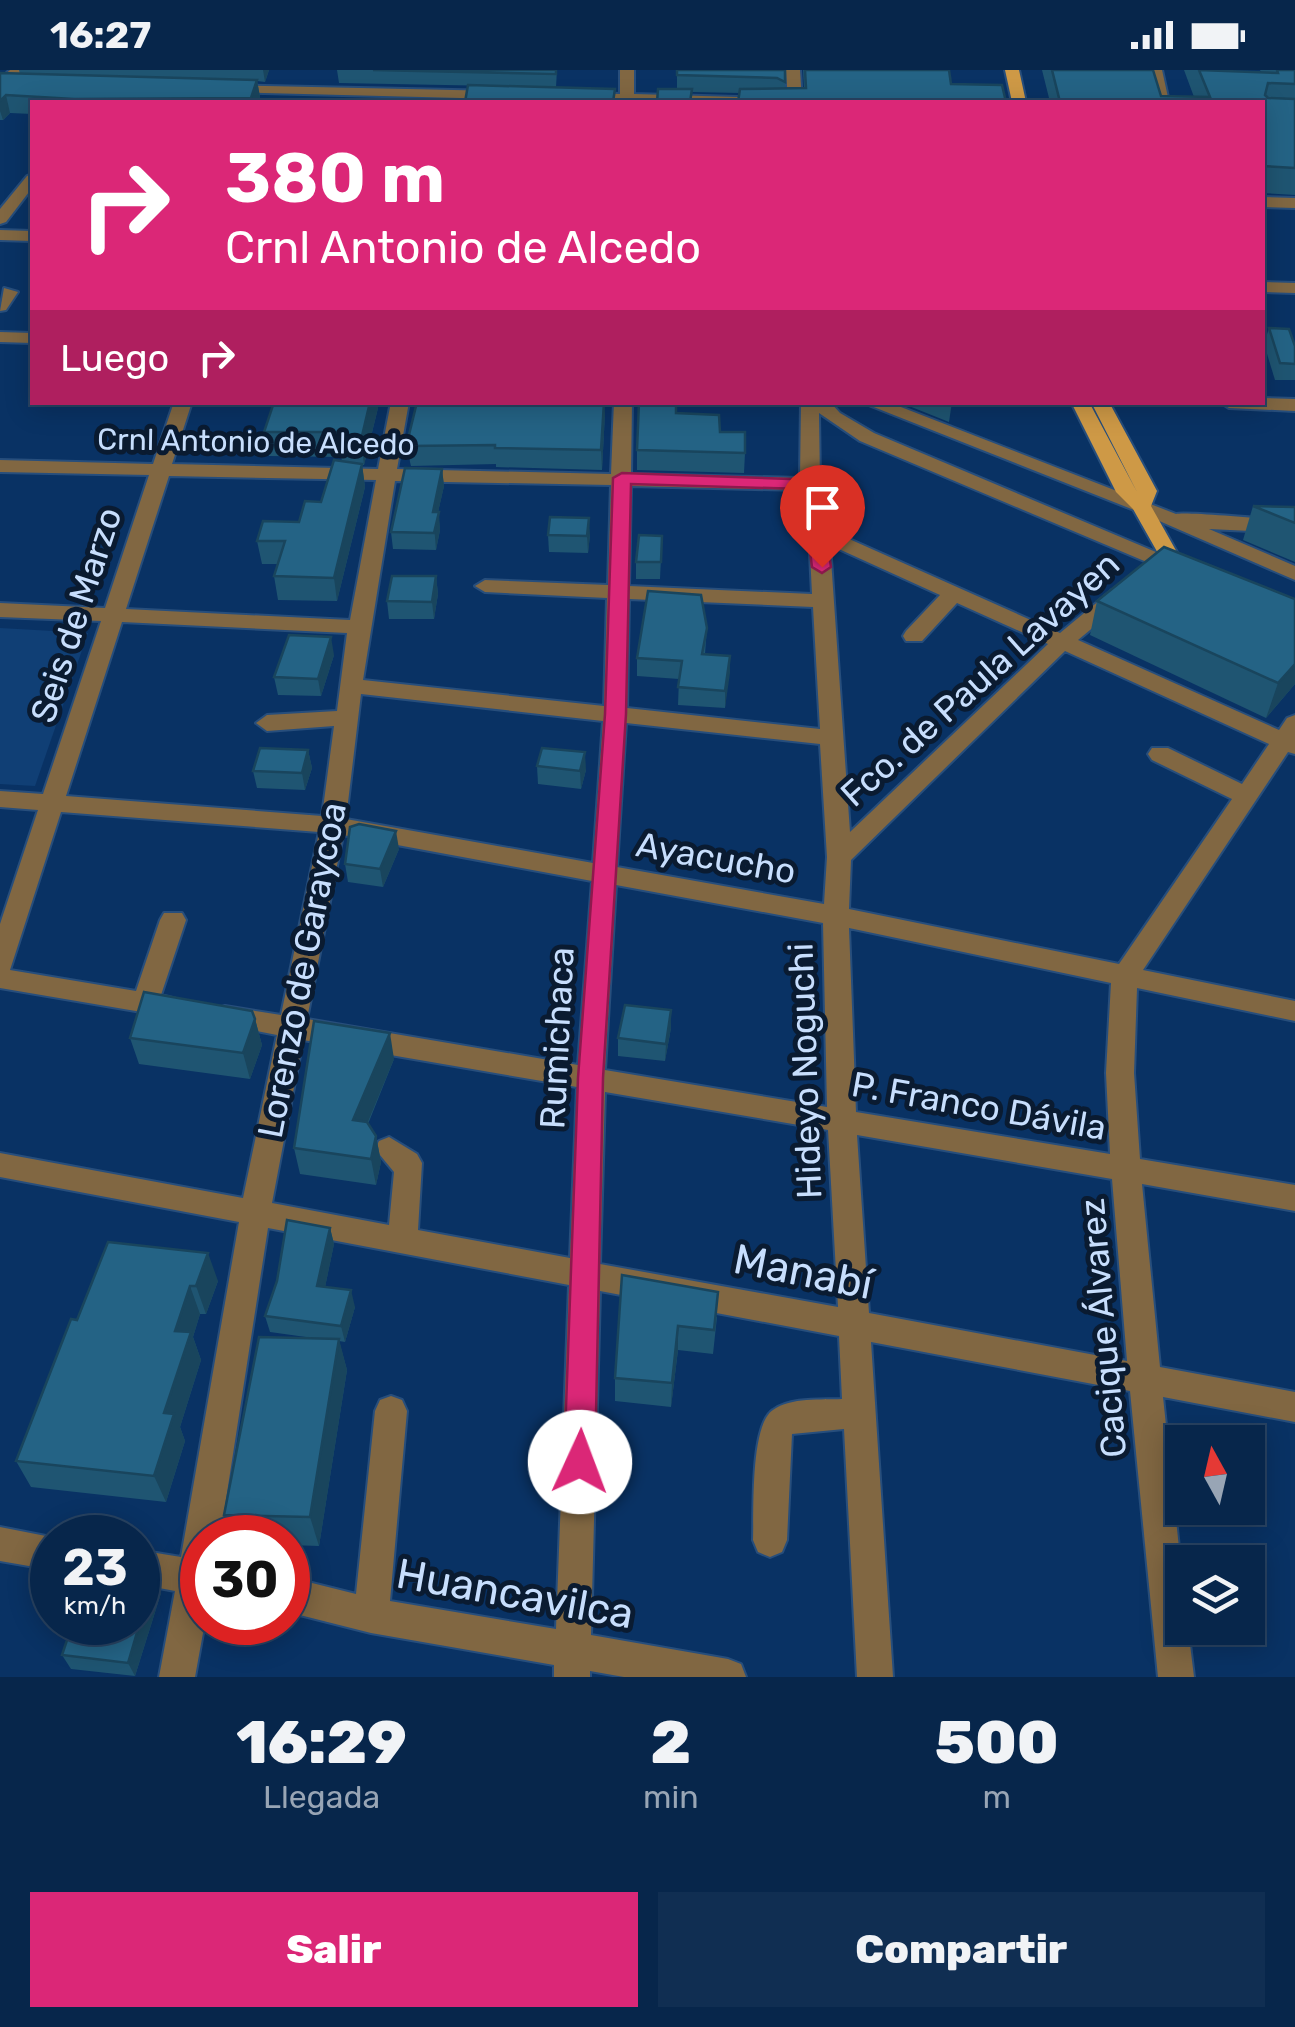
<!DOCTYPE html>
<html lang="es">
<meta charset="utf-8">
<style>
body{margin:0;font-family:Rubik,sans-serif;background:#102e52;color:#f1f3f6;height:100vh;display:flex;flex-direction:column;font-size:38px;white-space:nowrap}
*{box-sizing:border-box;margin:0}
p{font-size:32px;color:#98a5b5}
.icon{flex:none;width:55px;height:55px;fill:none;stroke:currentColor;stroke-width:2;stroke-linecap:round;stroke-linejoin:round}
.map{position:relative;height:1607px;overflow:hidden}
.side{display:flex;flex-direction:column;background:#07264b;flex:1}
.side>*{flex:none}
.guide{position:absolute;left:30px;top:30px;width:1235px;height:305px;border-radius:0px;box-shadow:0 5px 25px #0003,0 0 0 2px #284363;background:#db2777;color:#fff;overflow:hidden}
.needle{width:65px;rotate:352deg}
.controls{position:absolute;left:1165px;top:1355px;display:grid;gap:20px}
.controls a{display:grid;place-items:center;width:100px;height:100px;border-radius:0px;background:#07264b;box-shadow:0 5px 25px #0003,0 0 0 2px #284363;font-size:50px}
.speed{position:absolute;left:30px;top:1445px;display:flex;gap:20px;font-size:50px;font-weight:700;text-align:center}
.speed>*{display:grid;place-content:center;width:130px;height:130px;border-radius:50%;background:#07264b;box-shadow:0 5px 25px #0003,0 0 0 2px #284363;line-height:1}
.speed small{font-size:25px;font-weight:400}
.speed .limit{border:15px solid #d22;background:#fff;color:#111}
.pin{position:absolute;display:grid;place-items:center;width:85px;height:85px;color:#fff;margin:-102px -42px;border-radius:50% 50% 50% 0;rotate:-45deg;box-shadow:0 0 10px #0007}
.pin .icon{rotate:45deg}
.me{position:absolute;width:110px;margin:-55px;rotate:2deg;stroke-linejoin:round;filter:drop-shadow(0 0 8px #0008)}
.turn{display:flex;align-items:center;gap:35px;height:210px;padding:0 30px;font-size:45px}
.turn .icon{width:130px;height:130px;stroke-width:2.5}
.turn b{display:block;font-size:70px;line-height:85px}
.then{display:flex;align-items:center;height:95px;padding:0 30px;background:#0003;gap:20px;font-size:38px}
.eta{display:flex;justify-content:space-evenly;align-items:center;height:170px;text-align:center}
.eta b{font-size:60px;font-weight:800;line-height:70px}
.action{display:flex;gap:20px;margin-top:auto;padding:20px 30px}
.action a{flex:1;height:115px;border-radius:0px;background:#db2777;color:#fff;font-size:40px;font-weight:800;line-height:115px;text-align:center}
.action a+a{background:#102e52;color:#f1f3f6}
.status{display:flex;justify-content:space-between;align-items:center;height:70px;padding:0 50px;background:#07264b;direction:ltr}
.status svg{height:28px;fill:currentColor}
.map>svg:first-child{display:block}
.built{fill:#103f75}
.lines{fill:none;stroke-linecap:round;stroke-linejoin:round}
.minor-casing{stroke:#274e7c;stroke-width:4}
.major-casing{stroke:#274e7c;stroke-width:4}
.minor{fill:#816742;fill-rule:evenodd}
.major{fill:#ce9946;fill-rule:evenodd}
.wall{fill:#1f5572}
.shaded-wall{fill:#19455d}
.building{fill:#246385;stroke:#19455d;stroke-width:2.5}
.route{fill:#db2777;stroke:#8e194d;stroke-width:2.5}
.labels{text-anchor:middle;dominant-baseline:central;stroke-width:10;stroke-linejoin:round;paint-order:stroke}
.far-street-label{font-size:30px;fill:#c7defd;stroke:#0a1b31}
.street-label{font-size:35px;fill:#c7defd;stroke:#0a1b31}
.near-street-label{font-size:42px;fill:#c7defd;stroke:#0a1b31}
</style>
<div class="status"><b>16:27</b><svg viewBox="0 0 49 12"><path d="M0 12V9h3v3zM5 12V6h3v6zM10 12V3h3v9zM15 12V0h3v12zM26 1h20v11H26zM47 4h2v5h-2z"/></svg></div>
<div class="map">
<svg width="1295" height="1607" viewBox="0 0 1295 1607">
<rect width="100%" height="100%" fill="#093264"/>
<!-- built -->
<path class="built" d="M0 558 88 563 35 716 0 714Z"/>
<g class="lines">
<!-- minor casing -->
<g class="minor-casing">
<g id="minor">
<path d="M10 0H25L0 20V9Z"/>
<path d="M620 0H634V24L776 28 783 32 580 30V24L585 23 620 24Z"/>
<path d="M786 0H800L802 32H788Z"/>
<path d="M1148 0H1162L1169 32H1155Z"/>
<path d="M225 15 500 21 507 25 500 29 220 22 218 19Z"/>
<path d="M32 104V118L6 152 0 154V139L27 106Z"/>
<path d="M1262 127 1295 128V138L1262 137Z"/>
<path d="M0 160 32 161V171L0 170Z"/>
<path d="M1262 212 1295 213V223L1262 222Z"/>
<path d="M4 218 18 222 6 240 0 241Z"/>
<path d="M0 262 32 263V273L0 272Z"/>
<path d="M1262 328 1295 329V341L1229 338 1220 332H1262Z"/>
<path d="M174 332H192L172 394 378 399 391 332H409L397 399 611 404 614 332H632L631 404 800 408 801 332H830L840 343 874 363 1182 493 1185 497 1182 501H1168L860 371 819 343 820 414 829 460 1060 563 1112 520H1126L1130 525 1126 530 1078 570 1279 660 1287 648 1295 645V684L1288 682 1143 900 1295 931V951L1137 918 1134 1003 1140 1089 1295 1115V1141L1142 1114 1160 1297 1295 1322V1352L1163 1327 1182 1506V1558H1188L1194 1607H1158L1130 1321 871 1272 893 1607H857L844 1359 792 1364 787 1470 782 1482 770 1487 758 1482 753 1470C754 1442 750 1355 773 1340 791 1327 821 1330 842 1329L839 1266 600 1221 591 1565 728 1589 741 1594 746 1607H624L590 1601V1607H554V1595L371 1563 288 1542V1507L356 1524 375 1341 380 1330 391 1326 402 1330 407 1341 390 1531 556 1559 569 1215 268 1158 220 1468H202L205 1552 195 1607H159L175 1521 138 1514V1480L181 1487 239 1152 0 1107V1083L243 1128 277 965 215 953 212 946 215 939 225 936 281 945 319 762 61 742 10 900 136 921 160 850 164 843H182L186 850 161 925 180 930 184 937 180 944 171 947 0 918V854L38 740 0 737V721L43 724 101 551 0 547V533L105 538 149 405 0 402V390L153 394ZM169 406 376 410 350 550 126 539ZM395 411 611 415 608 515 485 510 475 516 485 522 607 528 604 636 363 610ZM631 416 801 420 809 463 812 524 629 516ZM830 475 940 525 906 561 903 566 906 571H922L957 533 1048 574 850 762ZM629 529 813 537 820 659 627 638ZM122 552 347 563 337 641 267 645 256 653 267 661 334 656 322 746 66 726ZM1065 581 1269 674 1242 714 1168 678H1152L1148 684 1152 690 1232 729 1119 894 849 839 851 790ZM361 624 603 651 593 793 346 749ZM626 653 820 674 827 787 824 834 617 797ZM343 765 592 811 578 995 307 949ZM616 815 823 853 827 1037 605 1000ZM849 858 1111 913 1106 1003 1110 1084 856 1042ZM303 970 577 1017 570 1188 418 1160 422 1093 417 1084 389 1067 379 1071 375 1079 394 1102 389 1155 272 1133ZM605 1022 828 1060 838 1237 600 1194ZM857 1065 1112 1109 1127 1291 869 1243Z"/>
<path d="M861 332H888L1176 444C1184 441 1277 450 1295 451V463L1209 459 1295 496V510L1134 440Z"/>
<path d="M0 1457 56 1468H52V1500L0 1491Z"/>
</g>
</g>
<!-- major casing -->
<g class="major-casing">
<g id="major">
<path d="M1005 0H1019L1026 32H1012Z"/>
<path d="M1071 332H1089L1137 422 1091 332H1109L1157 421 1151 436 1183 493 1194 501 1191 505 1184 507 1168 501 1133 439 1116 422Z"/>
</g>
</g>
<!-- minor -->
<use href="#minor" class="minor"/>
<!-- major -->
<use href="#major" class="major"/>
</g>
<!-- wall -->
<g class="wall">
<path d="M19 0H269L265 12 257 11 260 27 258 32H32V44L10 43 3 50H0V4H20Z"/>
<path d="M337 0H557L556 17 339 13Z"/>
<path d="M677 0H785V18H804L803 0H949L951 14 1006 32H759L740 23 691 22 677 19Z"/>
<path d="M1042 0H1153L1161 26 1194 27 1184 0H1230L1231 2H1261L1260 0H1295V125L1262 123V32H1050Z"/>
<path d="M1269 258 1295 276V310H1275L1264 274Z"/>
<path d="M274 332H377L378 338 364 395H362L365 417 337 531 278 530 274 506 277 494H262L257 471 299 452 321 432 342 391 341 387 269 386 264 362Z"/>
<path d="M899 332H952L949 352Z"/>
<path d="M605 343 602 400 496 397V394L411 396 410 392 407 373Z"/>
<path d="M676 343 720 362 745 383 744 403 637 400V380Z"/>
<path d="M442 399 444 416 438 442 440 460 436 480 393 479 391 462Z"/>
<path d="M1253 436 1295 437V492L1243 470Z"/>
<path d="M548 465H590L588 483 549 482Z"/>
<path d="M662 466 660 509H636V492Z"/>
<path d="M436 506 438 524 434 549H389L387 531Z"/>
<path d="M1097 531 1295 614 1266 648 1090 565Z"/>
<path d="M707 558 705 584 730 586 725 638 678 635 679 609 637 606V588Z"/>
<path d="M334 585 321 626 278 625 274 607Z"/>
<path d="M308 680 312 698 305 720 257 718 253 701Z"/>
<path d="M537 696 586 700 581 719 538 714Z"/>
<path d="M399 779 383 817 348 812 345 794Z"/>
<path d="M255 949 262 975 250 1009 139 994 130 968Z"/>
<path d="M671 958 665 991 618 986V968Z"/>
<path d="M394 989 368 1054 376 1066 381 1092 376 1115 300 1104 294 1078Z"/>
<path d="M330 1158 334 1174 325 1217 355 1237 345 1272 339 1271 347 1300 319 1476 288 1475V1468H234L224 1445 320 1269 270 1262 265 1246Z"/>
<path d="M108 1172 218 1211 206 1244H200L193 1267 201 1290 180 1357 185 1371 166 1432 31 1417 16 1391 77 1250Z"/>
<path d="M622 1205 717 1247 713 1284 678 1280 671 1337 615 1331V1308Z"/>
<path d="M161 1523 135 1606 71 1599 62 1585Z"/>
</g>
<!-- shaded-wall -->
<g class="shaded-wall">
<path d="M263 0H269L265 12Z"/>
<path d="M257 10 260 27 258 32H251V28Z"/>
<path d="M6 25 10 43 3 50 0 41V31Z"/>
<path d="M370 332H377L378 338 364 395 361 370Z"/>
<path d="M605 332V343L602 400 601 380Z"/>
<path d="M362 394 365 417 337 531 334 508Z"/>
<path d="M442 399 444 416 437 447 439 442 440 460 436 480 433 442Z"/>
<path d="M589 448 590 465 588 483 587 466Z"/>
<path d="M436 506 438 524 434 549 432 532Z"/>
<path d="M331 567 334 585 321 626 318 609Z"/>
<path d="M730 586V603L725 638V621Z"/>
<path d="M1295 594V614L1266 648 1278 613Z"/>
<path d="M308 680 312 698 305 720 302 703Z"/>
<path d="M585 682 586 700 581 719 580 701Z"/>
<path d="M396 761 399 779 383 817 380 799Z"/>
<path d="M671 940V958L665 991 666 974Z"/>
<path d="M255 949 262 975 250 1009 243 983Z"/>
<path d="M390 963 394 989 358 1076 353 1050Z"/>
<path d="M376 1066 381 1092 376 1115 371 1089Z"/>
<path d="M330 1158 334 1174 322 1232 317 1216Z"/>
<path d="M208 1183 218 1211 206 1244 196 1216Z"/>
<path d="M190 1216 200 1244 193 1267 201 1290 180 1357 185 1371 166 1432 154 1406 164 1343 175 1261Z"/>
<path d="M351 1220 355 1237 345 1272 341 1256Z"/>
<path d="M678 1256V1280L671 1337 672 1313Z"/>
<path d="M339 1269 347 1300 319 1476 310 1447Z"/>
<path d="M153 1508 161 1523 135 1606 128 1593Z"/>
</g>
<!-- building -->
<g class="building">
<path d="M373 0H556V4Z"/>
<path d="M677 0H785V12L777 8 677 5Z"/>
<path d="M805 0H949L951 14 1002 15 1006 32H738L740 19 806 18Z"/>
<path d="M1052 0H1153L1161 26 1210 27 1199 0 1278 3 1277 0H1295V14L1268 13 1265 25 1268 28 1295 29V98L1262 96V32H1060Z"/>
<path d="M0 3 257 10 251 28 74 29 6 25 0 31Z"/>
<path d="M468 15 615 19 613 32H465Z"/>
<path d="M658 19H692L690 32H657Z"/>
<path d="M1269 258 1289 259 1295 276V294L1280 293Z"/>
<path d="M274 332H370L361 370H339L341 362H264Z"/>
<path d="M604 332 601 380 495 378V375L409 376 407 373 417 332Z"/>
<path d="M639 332H676V343L719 345 720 362H745V383L637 380Z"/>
<path d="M334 390 362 394 334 508 274 506 285 471H257L263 451 299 452 305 431 321 432Z"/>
<path d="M405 398 442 399 433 442H439L434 463 391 462Z"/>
<path d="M1253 436 1295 437V453Z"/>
<path d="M550 447 589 448 587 466 548 465Z"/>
<path d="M639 465 662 466 661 492H636Z"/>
<path d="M1164 477 1295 529V594L1278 613 1097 531Z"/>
<path d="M392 506H436L432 532 387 531Z"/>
<path d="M648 521 701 525 707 558 702 584 730 586 725 621 678 617 682 591 637 588Z"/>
<path d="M289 565 331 567 318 609 274 607Z"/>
<path d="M260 678 308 680 302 703 253 701Z"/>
<path d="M542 678 585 682 580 701 537 696Z"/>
<path d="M359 754 396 761 380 799 345 794 350 757Z"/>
<path d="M144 922 252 941 255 949 243 983 130 968Z"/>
<path d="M625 935 671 940 666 974 618 968Z"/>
<path d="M314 951 390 963 353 1050 367 1052 376 1066 371 1089 294 1078Z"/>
<path d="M287 1150 330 1158 317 1216 351 1220 341 1256 265 1246 277 1211Z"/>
<path d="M108 1172 208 1183 196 1216H190L175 1261 191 1262 164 1343 174 1344 154 1406 16 1391 71 1249 77 1250Z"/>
<path d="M622 1205 718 1222 714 1260 678 1256 672 1313 615 1308Z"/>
<path d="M259 1267 339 1269 310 1447 224 1445Z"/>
<path d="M138 1507 153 1508 128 1593 62 1585 73 1552H138Z"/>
</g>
<!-- route -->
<path class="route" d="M622 403 817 410 831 497 822 503 812 497 802 419 631 414 626 644 603 1008 595 1392 590 1403 580 1407 569 1403 564 1392 578 1008 605 644 613 408Z"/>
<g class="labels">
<!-- far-street labels -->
<g class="far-street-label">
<text transform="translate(256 372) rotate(1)">Crnl Antonio de Alcedo</text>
</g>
<!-- street labels -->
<g class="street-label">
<text transform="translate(76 545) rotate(-72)">Seis de Marzo</text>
<text transform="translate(980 609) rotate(-42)">Fco. de Paula Lavayen</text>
<text transform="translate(716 788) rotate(10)">Ayacucho</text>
<text transform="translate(302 900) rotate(-79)">Lorenzo de Garaycoa</text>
<text transform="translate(557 968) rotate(-87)">Rumichaca</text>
<text transform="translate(805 1001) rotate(-92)">Hideyo Noguchi</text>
<text transform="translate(979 1036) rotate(10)">P. Franco Dávila</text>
<text transform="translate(1103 1258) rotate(-95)">Cacique Álvarez</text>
</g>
<!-- near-street labels -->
<g class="near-street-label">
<text transform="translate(803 1202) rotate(11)">Manabí</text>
<text transform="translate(515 1524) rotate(10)">Huancavilca</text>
</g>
</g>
</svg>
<div class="controls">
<a><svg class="needle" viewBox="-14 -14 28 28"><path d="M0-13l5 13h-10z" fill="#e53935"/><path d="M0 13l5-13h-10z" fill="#98a5b5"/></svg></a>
<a><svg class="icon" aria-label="layers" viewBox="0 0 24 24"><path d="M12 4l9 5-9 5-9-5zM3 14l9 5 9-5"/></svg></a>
</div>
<div class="speed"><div>23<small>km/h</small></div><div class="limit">30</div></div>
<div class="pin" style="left:822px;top:497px;background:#d93025"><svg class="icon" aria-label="arrive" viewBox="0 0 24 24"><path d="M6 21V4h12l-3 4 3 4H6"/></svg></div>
<svg class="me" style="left:580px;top:1392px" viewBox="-20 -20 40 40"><circle r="19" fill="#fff"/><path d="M0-13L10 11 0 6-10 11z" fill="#db2777"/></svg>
<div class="guide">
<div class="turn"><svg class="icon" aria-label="right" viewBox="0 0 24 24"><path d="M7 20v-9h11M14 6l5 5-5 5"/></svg><div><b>380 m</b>Crnl Antonio de Alcedo</div></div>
<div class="then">Luego<svg class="icon" aria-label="right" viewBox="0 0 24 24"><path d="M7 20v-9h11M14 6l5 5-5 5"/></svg></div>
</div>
</div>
<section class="side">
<div class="eta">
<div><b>16:29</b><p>Llegada</p></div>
<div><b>2</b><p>min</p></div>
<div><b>500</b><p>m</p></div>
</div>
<div class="action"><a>Salir</a><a>Compartir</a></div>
</section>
